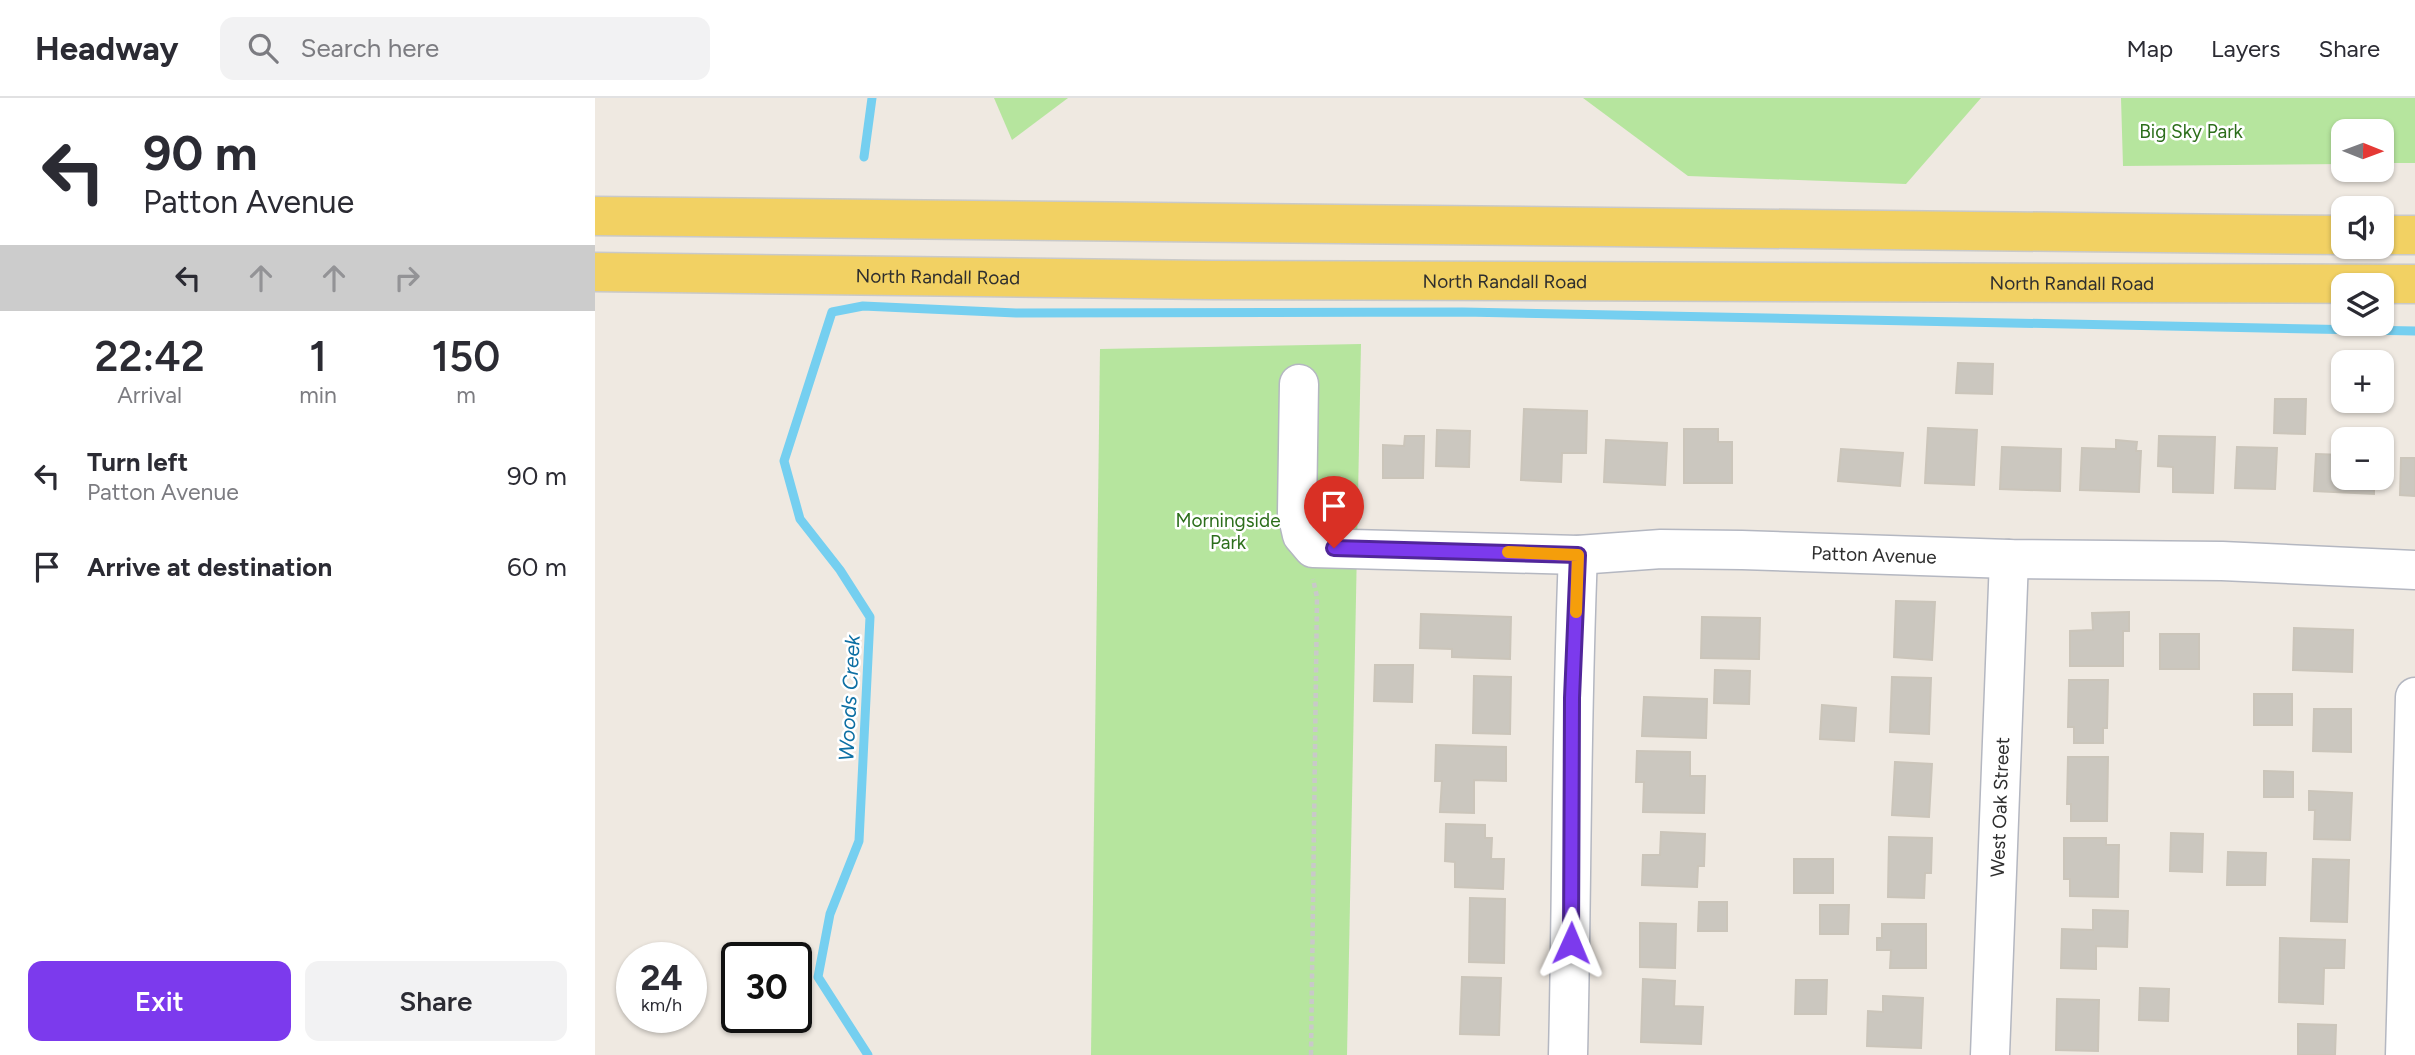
<!DOCTYPE html>
<meta charset="utf-8">
<style>
body{margin:0;font-family:Figtree,sans-serif;background:#f2f2f3;color:#2b2b33;height:100vh;display:flex;flex-direction:column;font-size:26px;white-space:nowrap}
*{box-sizing:border-box;margin:0}
p{font-size:23px;color:#7c7c81}
.icon{flex:none;width:38px;height:38px;fill:none;stroke:currentColor;stroke-width:2;stroke-linecap:round;stroke-linejoin:round}
.map{position:relative;flex:1;overflow:hidden}
.sheet{display:flex;flex-direction:column;background:#fff;width:595px}
.sheet>*{flex:none}
.guide{background:#fff;color:#2b2b33;overflow:hidden}
.needle{width:46px;rotate:91deg}
.tools{position:absolute;left:1736px;top:21px;display:grid;gap:14px}
.tools a{display:grid;place-items:center;width:63px;height:63px;border-radius:14px;background:#fff;box-shadow:0 2px 5px #0004;font-size:35px}
.speed{position:absolute;left:21px;top:844px;display:flex;gap:14px;font-size:35px;font-weight:700;text-align:center}
.speed>*{display:grid;place-content:center;width:91px;height:91px;border-radius:50%;background:#fff;box-shadow:0 2px 5px #0004;line-height:1}
.speed small{font-size:18px;font-weight:400}
.speed .limit{border:4px solid #111;border-radius:10px;background:#fff;color:#111}
.pin{position:absolute;display:grid;place-items:center;width:60px;height:60px;color:#fff;margin:-72px -30px;border-radius:50% 50% 50% 0;rotate:-45deg;box-shadow:0 0 7px #0007}
.pin .icon{rotate:45deg}
.me{position:absolute;width:77px;margin:-38px;rotate:1deg;stroke-linejoin:round;filter:drop-shadow(0 0 5px #0008)}
.turn{display:flex;align-items:center;gap:24px;height:147px;padding:0 28px;font-size:32px}
.turn .icon{width:91px;height:91px;stroke-width:2.5}
.turn b{display:block;font-size:49px;line-height:60px}
.lanes{display:flex;align-items:center;height:66px;padding:0 28px;background:#0003;justify-content:center;gap:35px;direction:ltr}
.lanes .off{opacity:.35}
.eta{display:flex;justify-content:space-evenly;align-items:center;height:119px;text-align:center}
.eta b{font-size:42px;font-weight:600;line-height:49px}
.primary-button{display:flex;gap:14px;margin-top:auto;padding:14px 28px}
.primary-button a{flex:1;height:80px;border-radius:14px;background:#7c3aed;color:#fff;font-size:28px;font-weight:600;line-height:80px;text-align:center}
.primary-button a+a{background:#f2f2f3;color:#2b2b33}
ul{padding:0;list-style:none}
li{display:flex;align-items:center;gap:21px;height:91px;padding:0 28px}
li div{flex:1}
li b{display:block;font-size:26px}
li em{font-style:normal}
header{display:flex;align-items:center;gap:42px;box-sizing:border-box;height:98px;padding:0 35px;background:#fff;border-bottom:2px solid #e1e1e2}
header strong{font-size:33px}
nav{display:flex;gap:38px;margin-inline-start:auto;font-size:24px}
.search{width:490px;height:63px;background:#f2f2f3;display:flex;align-items:center;gap:18px;box-sizing:border-box;padding:0 24px;border-radius:14px;color:#7c7c81;font-size:26px}
main{display:flex;flex:1;min-height:0}
.map>svg:first-child{display:block}
.green{fill:#b6e59e}
.lines{fill:none;stroke-linecap:round;stroke-linejoin:round}
.stream{stroke:#75cff0;stroke-width:9}
.building{fill:#cbc7bf;stroke:#cbc5ba;stroke-width:2}
.minor-casing{stroke:#b4b7c1;stroke-width:41}
.major-casing{stroke:#c9c9c9;stroke-width:41}
.path{stroke:#c9c9c9;stroke-width:4.5;stroke-dasharray:5 3.5;stroke-linecap:butt}
.minor{stroke:#fff;stroke-width:38}
.major{stroke:#f2d163;stroke-width:38}
.route-casing{stroke:#51269a;stroke-width:18}
.route{stroke:#7c3aed;stroke-width:12}
.slow{stroke:#f59e0b;stroke-width:12}
.labels{text-anchor:middle;dominant-baseline:central;stroke-width:5;stroke-linejoin:round;paint-order:stroke}
.park-label{font-size:19px;fill:#2c6e1b;stroke:#fff}
.street-label{font-size:19px;fill:#2e2e2e;stroke:#fff}
.water-label{font-size:21px;font-style:italic;fill:#0d6fa3;stroke:#fff}
</style>
<header>
<strong>Headway</strong>
<div class="search"><svg class="icon" aria-label="search" viewBox="0 0 24 24"><circle cx="10" cy="10" r="6"/><path d="M15 15l6 6"/></svg>Search here</div>
<nav><a>Map</a><a>Layers</a><a>Share</a></nav>
</header>
<main>
<section class="sheet">
<div class="guide">
<div class="turn"><svg class="icon" aria-label="left" viewBox="0 0 24 24"><path d="M17 20v-9H6M10 6l-5 5 5 5"/></svg><div><b>90 m</b>Patton Avenue</div></div>
<div class="lanes"><svg class="icon" aria-label="left" viewBox="0 0 24 24"><path d="M17 20v-9H6M10 6l-5 5 5 5"/></svg><svg class="icon off" aria-label="ahead" viewBox="0 0 24 24"><path d="M12 20V5M6 11l6-6 6 6"/></svg><svg class="icon off" aria-label="ahead" viewBox="0 0 24 24"><path d="M12 20V5M6 11l6-6 6 6"/></svg><svg class="icon off" aria-label="right" viewBox="0 0 24 24"><path d="M7 20v-9h11M14 6l5 5-5 5"/></svg></div>
</div>
<div class="eta">
<div><b>22:42</b><p>Arrival</p></div>
<div><b>1</b><p>min</p></div>
<div><b>150</b><p>m</p></div>
</div>
<ul>
<li><svg class="icon" aria-label="left" viewBox="0 0 24 24"><path d="M17 20v-9H6M10 6l-5 5 5 5"/></svg><div><b>Turn left</b><p>Patton Avenue</p></div><em>90 m</em></li>
<li><svg class="icon" aria-label="arrive" viewBox="0 0 24 24"><path d="M6 21V4h12l-3 4 3 4H6"/></svg><div><b>Arrive at destination</b></div><em>60 m</em></li>
</ul>
<div class="primary-button"><a>Exit</a><a>Share</a></div>
</section>
<div class="map">
<svg width="1820" height="957" viewBox="0 0 1820 957">
<rect width="100%" height="100%" fill="#efe9e1"/>
<!-- green -->
<g class="green">
<path d="M399 0H473L417 42Z"/>
<path d="M988 0H1386L1311 86 1093 78Z"/>
<path d="M1526 0H1820V65H1787V33H1748V66L1528 68Z"/>
<path d="M766 246 752 957H496L505 251Z"/>
</g>
<g class="lines">
<!-- stream -->
<g class="stream">
<path d="M269 59 277 0"/>
<path d="M273 957 223 879 235 816 264 743 275 519 245 472 205 421 189 363 237 214 268 208 421 215 868 214 1820 233"/>
</g>
</g>
<!-- building -->
<g class="building">
<path d="M1363 265 1398 266 1397 296 1361 295Z"/>
<path d="M1680 301H1711L1710 336 1679 335Z"/>
<path d="M929 311 992 313 991 355H967L966 384 926 382Z"/>
<path d="M1333 330 1382 332 1379 387 1330 385Z"/>
<path d="M1089 331H1123V344H1137V385H1089Z"/>
<path d="M842 332 875 333 874 369 841 368Z"/>
<path d="M810 338H829L828 380H788V347L809 348Z"/>
<path d="M1564 338 1620 339 1618 395 1578 394V369L1563 368Z"/>
<path d="M1011 342 1072 345 1070 387 1009 384Z"/>
<path d="M1521 342 1542 344 1541 353H1546L1544 394 1485 392 1487 350 1521 351Z"/>
<path d="M1407 349 1466 351 1465 393 1405 391Z"/>
<path d="M1642 349 1682 350 1680 391 1640 390Z"/>
<path d="M1246 351 1308 355 1305 388 1243 383Z"/>
<path d="M1721 356 1748 357V380H1779V396L1719 393Z"/>
<path d="M1806 360H1820V398L1805 397Z"/>
<path d="M1301 503 1340 504 1337 562 1299 559Z"/>
<path d="M1534 514V533H1528V568H1475V533L1498 532 1497 515Z"/>
<path d="M826 516 916 519 915 561 857 559V551L825 550Z"/>
<path d="M1107 519 1165 520 1164 561 1106 560Z"/>
<path d="M1699 530 1758 532 1757 574 1698 572Z"/>
<rect x="1565" y="536" width="39" height="35"/>
<path d="M780 567H818L817 604 779 603Z"/>
<path d="M1120 572 1155 573 1154 606 1119 605Z"/>
<path d="M879 578 916 579 915 636 878 635Z"/>
<path d="M1297 579 1336 580 1334 636 1295 634Z"/>
<path d="M1474 582H1513L1512 630H1508V645H1479V629H1473Z"/>
<rect x="1659" y="596" width="38" height="31"/>
<path d="M1049 599 1112 601 1111 640 1047 638Z"/>
<path d="M1227 607 1261 610 1259 643 1225 641Z"/>
<path d="M1719 611H1756V654L1718 653Z"/>
<path d="M841 647 911 649V683L879 682V715L845 714 847 683H840Z"/>
<path d="M1042 653 1095 654V678H1110L1109 715 1048 714 1049 684H1041Z"/>
<path d="M1473 659H1513L1512 723H1476V706H1472Z"/>
<path d="M1300 664 1337 666 1334 719 1297 717Z"/>
<path d="M1669 673 1698 674V699H1669Z"/>
<path d="M1714 693 1757 695 1755 742 1719 741 1720 712H1714Z"/>
<path d="M851 726 890 727V740H897L896 761H909L908 791 860 789V764L850 763Z"/>
<path d="M1066 734 1110 736 1109 768H1103L1102 789 1047 787 1048 757H1065Z"/>
<path d="M1576 735 1608 736 1607 774 1575 773Z"/>
<path d="M1294 739 1337 740 1336 775H1330L1329 800 1293 799Z"/>
<path d="M1469 740H1511V747H1524L1523 799 1475 798V781H1469Z"/>
<path d="M1633 754 1671 755 1670 787H1632Z"/>
<rect x="1199" y="761" width="39" height="34"/>
<path d="M1718 761 1754 762 1752 824 1716 823Z"/>
<path d="M875 800 910 801 909 865 874 864Z"/>
<path d="M1104 804H1132V833H1103Z"/>
<path d="M1225 807H1254L1253 836H1225Z"/>
<path d="M1498 812 1533 813 1532 849 1501 848V871L1466 870 1467 831 1498 832Z"/>
<path d="M1045 825 1081 826 1080 870 1045 869Z"/>
<path d="M1287 826H1331V870H1295L1296 852H1282V840H1287Z"/>
<path d="M1685 840 1750 842 1749 870H1729L1728 906 1684 904Z"/>
<path d="M867 879 906 880 904 937 865 936Z"/>
<path d="M1048 881 1080 883 1079 908 1108 909 1106 946 1046 944Z"/>
<path d="M1201 882H1232L1231 916H1200Z"/>
<path d="M1545 890 1574 891 1573 923 1544 922Z"/>
<path d="M1288 898 1328 900 1326 950 1272 948 1273 913 1288 914Z"/>
<path d="M1462 901 1504 902 1503 953 1461 952Z"/>
<path d="M1703 926 1741 927 1740 957H1703Z"/>
</g>
<g class="lines">
<!-- minor casing -->
<g class="minor-casing">
<g id="minor">
<path id="s1" d="M704 286 702 415 707 437 718 450 983 457 1066 451 1147 452 1414 461 1627 463 1820 472"/>
<path d="M973 957C977 790 976 624 983 457"/>
<path id="s2" d="M1395 957 1414 461"/>
<path d="M1810 957 1820 599"/>
</g>
</g>
<!-- major casing -->
<g class="major-casing">
<g id="major">
<path d="M0 118 1748 137"/>
<path d="M1787 137H1820"/>
<path id="s3" d="M0 174 616 182 1820 186"/>
</g>
</g>
<!-- path -->
<path class="path" d="M716 957 722 499 718 481"/>
<!-- minor -->
<use href="#minor" class="minor"/>
<!-- major -->
<use href="#major" class="major"/>
</g>
<g class="lines">
<!-- route casing -->
<g class="route-casing">
<path id="route" d="M739 450 983 457 977 600 976 845"/>
</g>
<!-- route -->
<use href="#route" class="route"/>
<!-- slow -->
<path class="slow" d="M913 454 983 457 981 514"/>
</g>
<g class="labels">
<!-- park labels -->
<g class="park-label">
<text x="1596" y="33">Big Sky Park</text>
<text x="633" y="422">Morningside<tspan x="633" dy="22">Park</tspan></text>
</g>
<!-- street labels -->
<g class="street-label">
<text stroke="none"><textPath href="#s3" startOffset="343">North Randall Road</textPath></text>
<text stroke="none"><textPath href="#s3" startOffset="910">North Randall Road</textPath></text>
<text stroke="none"><textPath href="#s3" startOffset="1477">North Randall Road</textPath></text>
<text stroke="none"><textPath href="#s1" startOffset="730">Patton Avenue</textPath></text>
<text stroke="none"><textPath href="#s2" startOffset="248">West Oak Street</textPath></text>
</g>
<!-- water labels -->
<g class="water-label">
<text transform="translate(254 600) rotate(-87)">Woods Creek</text>
</g>
</g>
</svg>
<div class="tools">
<a><svg class="needle" viewBox="-14 -14 28 28"><path d="M0-13l5 13h-10z" fill="#e53935"/><path d="M0 13l5-13h-10z" fill="#7c7c81"/></svg></a>
<a><svg class="icon" aria-label="sound" viewBox="0 0 24 24"><path d="M4 9h4l5-4v14l-5-4H4zM17 9q2 3 0 6"/></svg></a>
<a><svg class="icon" aria-label="layers" viewBox="0 0 24 24"><path d="M12 4l9 5-9 5-9-5zM3 14l9 5 9-5"/></svg></a>
<a>+</a>
<a>−</a>
</div>
<div class="speed"><div>24<small>km/h</small></div><div class="limit">30</div></div>
<div class="pin" style="left:739px;top:450px;background:#d93025"><svg class="icon" aria-label="arrive" viewBox="0 0 24 24"><path d="M6 21V4h12l-3 4 3 4H6"/></svg></div>
<svg class="me" style="left:976px;top:845px" viewBox="-20 -20 40 40"><path d="M0-17L14 15 0 8-14 15z" fill="#7c3aed" stroke="#fff" stroke-width="4"/></svg>
</div>
</main>
